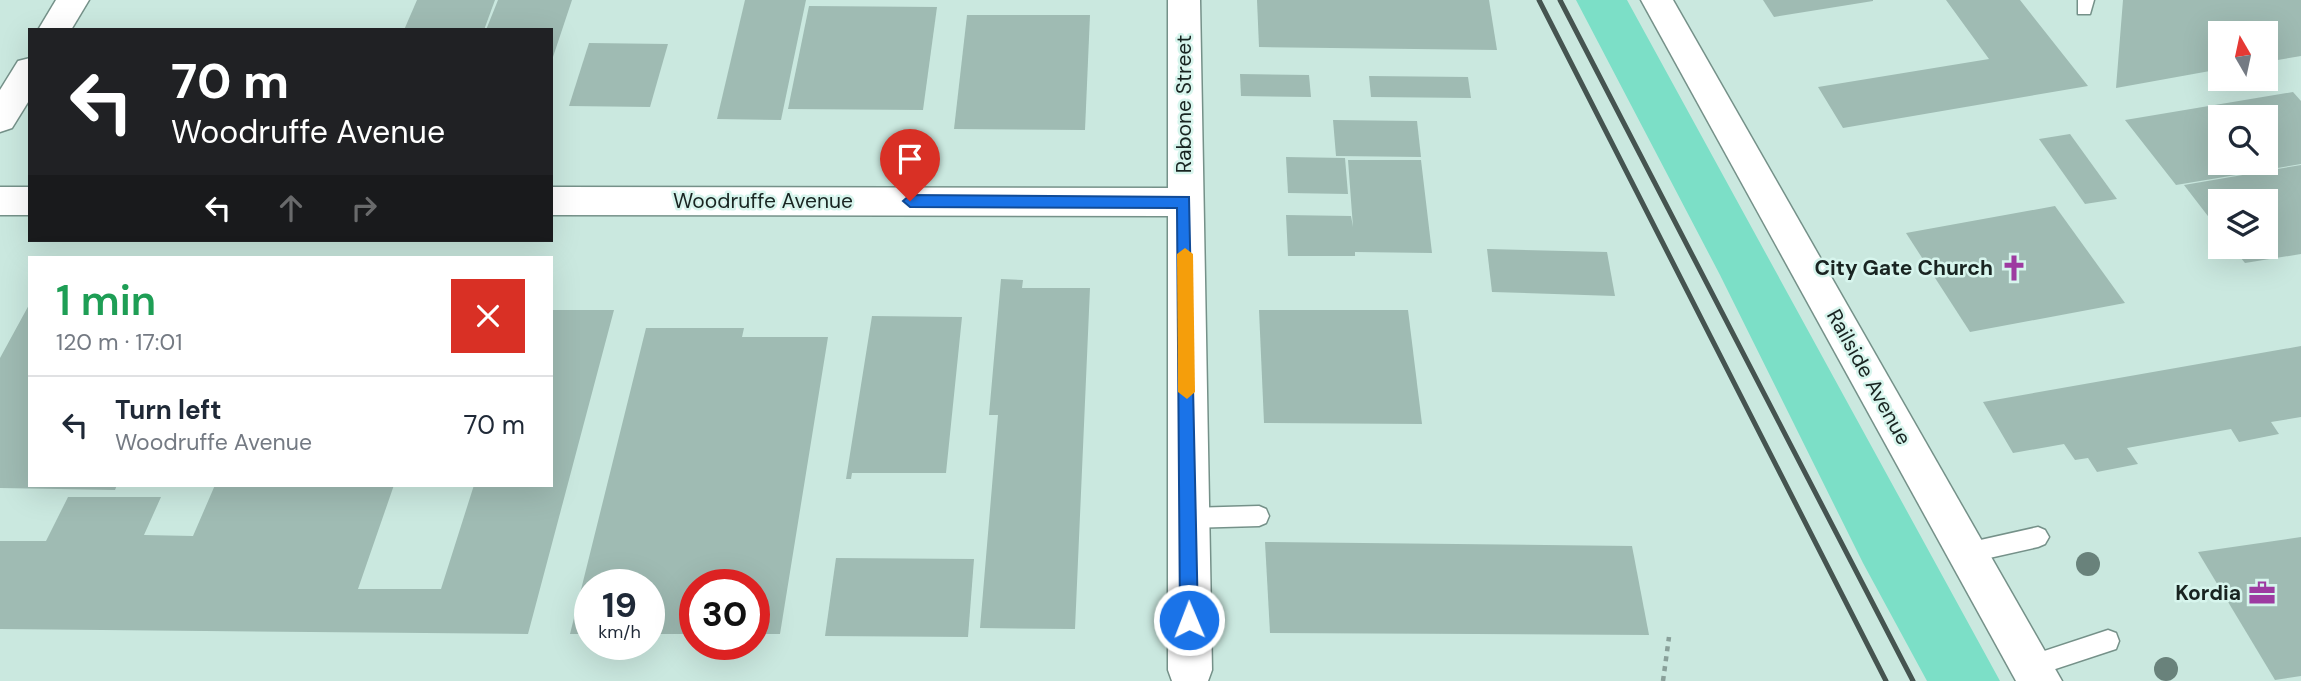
<!DOCTYPE html>
<meta charset="utf-8">
<style>
body{margin:0;font-family:"DM Sans",sans-serif;background:#f2f2f3;color:#1f2937;height:100vh;display:flex;flex-direction:column;font-size:26px;white-space:nowrap}
*{box-sizing:border-box;margin:0}
p{font-size:23px;color:#747a83}
.icon{flex:none;width:38px;height:38px;fill:none;stroke:currentColor;stroke-width:2;stroke-linecap:round;stroke-linejoin:round}
.map{position:relative;flex:1;overflow:hidden}
.side{position:absolute;left:28px;top:256px;width:525px;height:231px;display:flex;flex-direction:column;background:#fff;border-radius:0px;box-shadow:0 7px 28px #0002}
.side>*{flex:none}
.top-card{position:absolute;left:28px;top:28px;width:525px;height:214px;border-radius:0px;box-shadow:0 7px 28px #0002;background:#202124;color:#fff;overflow:hidden}
.needle{width:46px;rotate:351deg}
.fabs{position:absolute;left:2208px;top:21px;display:grid;gap:14px}
.fabs a{display:grid;place-items:center;width:70px;height:70px;border-radius:0px;background:#fff;box-shadow:0 7px 28px #0002;font-size:35px}
.speed{position:absolute;left:574px;top:569px;display:flex;gap:14px;font-size:35px;font-weight:700;text-align:center}
.speed>*{display:grid;place-content:center;width:91px;height:91px;border-radius:50%;background:#fff;box-shadow:0 7px 28px #0002;line-height:1}
.speed small{font-size:18px;font-weight:400}
.speed .limit{border:10px solid #d22;background:#fff;color:#111}
.pin{position:absolute;display:grid;place-items:center;width:60px;height:60px;color:#fff;margin:-72px -30px;border-radius:50% 50% 50% 0;rotate:-45deg;box-shadow:0 0 7px #0007}
.pin .icon{rotate:45deg}
.me{position:absolute;width:77px;margin:-38px;rotate:359deg;stroke-linejoin:round;filter:drop-shadow(0 0 5px #0008)}
.turn{display:flex;align-items:center;gap:24px;height:147px;padding:0 28px;font-size:32px}
.turn .icon{width:91px;height:91px;stroke-width:2.5}
.turn b{display:block;font-size:49px;line-height:60px}
.lanes{display:flex;align-items:center;height:66px;padding:0 28px;background:#0003;justify-content:center;gap:35px;direction:ltr}
.lanes .off{opacity:.35}
.round{display:grid;place-items:center;flex:none;width:74px;height:74px;border-radius:0px;background:#f2f2f3}
.summary{display:flex;align-items:center;justify-content:space-between;height:119px;padding:0 28px}
h1{font-size:42px;font-weight:600;line-height:52px;color:#1e9e55}
ul{padding:0;list-style:none}
li{display:flex;align-items:center;gap:21px;height:98px;padding:0 28px;border-top:2px solid #e0e1e3}
li div{flex:1}
li b{display:block;font-size:26px}
li em{font-style:normal}
.map>svg:first-child{display:block}
.green{fill:#7cdfc7}
.building{fill:#9fbbb3;fill-rule:evenodd}
.lines{fill:none;stroke-linecap:round;stroke-linejoin:round}
.lane-casing{stroke:#759189;stroke-width:3}
.street-casing{stroke:#759189;stroke-width:3}
.secondary-casing{stroke:#759189;stroke-width:3}
.path{stroke:#89a09a;stroke-width:4.5;stroke-dasharray:5 5;stroke-linecap:butt}
.lane{fill:#fff;fill-rule:evenodd}
.street{fill:#fff;fill-rule:evenodd}
.secondary{fill:#fff;fill-rule:evenodd}
.rail{stroke:#455450;stroke-width:5}
.tree{fill:#69827b}
.route{fill:#1a73e8;stroke:#114b97;stroke-width:2}
.slow{fill:#f59e0b}
.labels{text-anchor:middle;dominant-baseline:central;stroke-width:5;stroke-linejoin:round;paint-order:stroke}
.street-label{font-size:21px;fill:#192421;stroke:#d7f5ed}
.poi-label{font-size:21px;font-weight:bold;fill:#192421;stroke:#d7f5ed;text-anchor:end}
</style>
<div class="map">
<svg width="2301" height="681" viewBox="0 0 2301 681">
<rect width="100%" height="100%" fill="#cae8df"/>
<!-- green -->
<path class="green" d="M1576 0H1627L2000 681H1927L1863 563 1720 275Z"/>
<!-- building -->
<g class="building">
<path d="M417 0H495L484 30H404Z"/>
<path d="M498 0H572L552 60 551 30H486Z"/>
<path d="M745 0H806L781 120 717 119Z"/>
<path d="M1257 0H1489L1497 50 1259 47Z"/>
<path d="M1763 0H1873V1L1774 17Z"/>
<path d="M1946 0H2020L2088 86 1843 128 1818 87 1989 59Z"/>
<path d="M2123 0H2301V56L2266 62V33H2221V69L2116 88Z"/>
<path d="M809 6 937 7 923 110 788 109Z"/>
<path d="M967 15H1090L1085 130 954 129Z"/>
<path d="M589 43 668 44 650 107 569 106Z"/>
<path d="M1240 74 1309 75 1311 97 1241 96Z"/>
<path d="M1369 76 1468 77 1471 98 1371 97Z"/>
<path d="M2293 92 2301 101V164L2176 185 2125 120ZM2221 117H2266V163H2221Z"/>
<path d="M1333 120 1417 121 1421 157 1336 156Z"/>
<path d="M2070 134 2117 199 2085 204 2039 139Z"/>
<path d="M1286 157 1345 158 1348 194 1288 193Z"/>
<path d="M1348 160H1421L1432 253 1355 252V256H1288L1286 215 1351 216 1353 227Z"/>
<path d="M2301 165V254L2245 263 2232 247H2266V201H2221V233L2184 185Z"/>
<path d="M2055 206 2125 303 1970 332 1906 233Z"/>
<path d="M1487 249 1607 252 1615 296 1492 292Z"/>
<path d="M1001 279 1023 280 1022 288H1090L1075 629 980 628 998 415H989Z"/>
<path d="M30 303V485H117L115 490 0 488V358Z"/>
<path d="M551 310H614L528 634 0 629V541H46L68 497H161L144 535 193 536 215 485H394L358 589H441L474 485H551Z"/>
<path d="M1259 310H1408L1422 424 1264 423Z"/>
<path d="M872 316 962 317 946 473H852L851 479H846Z"/>
<path d="M646 328H744L742 337H828L780 634H754V584H695V634H649V584H590V634H570Z"/>
<path d="M2301 346V417L2271 422 2279 434 2239 442 2231 429 2127 448 2138 464 2097 472 2088 458 2075 460 2064 444 2013 453 1983 402Z"/>
<path d="M2301 537V676L2275 680 2198 552Z"/>
<path d="M1265 542 1632 546 1649 635 1270 633Z"/>
<path d="M836 558 974 559 968 637 825 636Z"/>
</g>
<g class="lines">
<!-- lane casing -->
<g class="lane-casing">
<g id="lane">
<path d="M2078 0H2094L2090 14H2078Z"/>
<path d="M1259 506 1266 509 1269 516 1266 523 1259 526 1188 528 1181 525 1178 518 1181 511 1188 508Z"/>
<path d="M2038 527 2045 530 2049 537 2045 544 2038 547 1967 563 1960 560 1956 553 1960 546 1967 543Z"/>
<path d="M2108 630 2116 633 2119 641 2116 649 2031 677 2023 674 2020 666 2023 658Z"/>
</g>
</g>
<!-- street casing -->
<g class="street-casing">
<g id="street">
<path d="M1168 0H1200L1212 670 1208 681H1172L1168 670V216L551 215V187L1168 188Z"/>
<rect x="0" y="187" width="30" height="28"/>
</g>
</g>
<!-- secondary casing -->
<g class="secondary-casing">
<g id="secondary">
<path d="M56 0H89L71 30H38Z"/>
<path d="M1641 0H1673L2062 681H2016Z"/>
<path d="M30 58V99L12 128 0 132V90L18 61Z"/>
</g>
</g>
<!-- path -->
<path class="path" d="M1663 681 1669 637"/>
<!-- lane -->
<use href="#lane" class="lane"/>
<!-- street -->
<use href="#street" class="street"/>
<!-- secondary -->
<use href="#secondary" class="secondary"/>
<!-- rail -->
<g class="rail">
<path d="M1539 0 1886 681"/>
<path d="M1560 0 1913 681"/>
</g>
</g>
<!-- trees -->
<g class="tree">
<circle cx="2088" cy="564" r="12"/>
<circle cx="2166" cy="669" r="12"/>
</g>
<!-- route -->
<path class="route" d="M910 195 1189 197 1198 620 1196 626 1189 628 1183 626 1180 620 1177 208 910 207 903 201Z"/>
<!-- slow -->
<path class="slow" d="M1185 248 1193 254 1195 392 1187 399 1178 392 1177 254Z"/>
<!-- icons -->
<defs>
<g id="church-bare" transform="scale(2.1)"><path d="M-1.2-6h2.4v3.5h3.3v2.4h-3.3V6h-2.4V-.1h-3.3v-2.4h3.3Z" fill="#9d3ba1" stroke="#d7f5ed" stroke-width="2.5" paint-order="stroke"/></g>
<g id="office-bare" transform="scale(2.1)"><path d="M-6-3h4V-5.5h4V-3h4V5H-6ZM-1-4.5V-3h2v-1.5ZM-6 0V1H6V0Z" fill="#9d3ba1" stroke="#d7f5ed" stroke-width="2.5" paint-order="stroke"/></g>
</defs>
<g fill-rule="evenodd">
<use href="#church-bare" x="2014" y="268"/>
<use href="#office-bare" x="2262" y="593"/>
</g>
<g class="labels">
<!-- street labels -->
<g class="street-label">
<text transform="translate(1184 104) rotate(-90)">Rabone Street</text>
<text x="763" y="201">Woodruffe Avenue</text>
<text transform="translate(1869 377) rotate(61)">Railside Avenue</text>
</g>
<!-- poi labels -->
<g class="poi-label">
<text x="1993" y="268">City Gate Church</text>
<text x="2241" y="593">Kordia</text>
</g>
</g>
</svg>
<div class="fabs">
<a><svg class="needle" viewBox="-14 -14 28 28"><path d="M0-13l5 13h-10z" fill="#e53935"/><path d="M0 13l5-13h-10z" fill="#747a83"/></svg></a>
<a><svg class="icon" aria-label="search" viewBox="0 0 24 24"><circle cx="10" cy="10" r="6"/><path d="M15 15l6 6"/></svg></a>
<a><svg class="icon" aria-label="layers" viewBox="0 0 24 24"><path d="M12 4l9 5-9 5-9-5zM3 14l9 5 9-5"/></svg></a>
</div>
<div class="speed"><div>19<small>km/h</small></div><div class="limit">30</div></div>
<div class="pin" style="left:910px;top:201px;background:#d93025"><svg class="icon" aria-label="arrive" viewBox="0 0 24 24"><path d="M6 21V4h12l-3 4 3 4H6"/></svg></div>
<svg class="me" style="left:1189px;top:620px" viewBox="-20 -20 40 40"><circle r="17" fill="#1a73e8" stroke="#fff" stroke-width="3"/><path d="M0-11L8 9 0 5-8 9z" fill="#fff"/></svg>
<div class="top-card">
<div class="turn"><svg class="icon" aria-label="left" viewBox="0 0 24 24"><path d="M17 20v-9H6M10 6l-5 5 5 5"/></svg><div><b>70 m</b>Woodruffe Avenue</div></div>
<div class="lanes"><svg class="icon" aria-label="left" viewBox="0 0 24 24"><path d="M17 20v-9H6M10 6l-5 5 5 5"/></svg><svg class="icon off" aria-label="ahead" viewBox="0 0 24 24"><path d="M12 20V5M6 11l6-6 6 6"/></svg><svg class="icon off" aria-label="right" viewBox="0 0 24 24"><path d="M7 20v-9h11M14 6l5 5-5 5"/></svg></div>
</div>
<section class="side">
<div class="summary"><div><h1>1 min</h1><p>120 m · 17:01</p></div><a class="round" style="background:#d93025;color:#fff"><svg class="icon" aria-label="close" viewBox="0 0 24 24"><path d="M6 6l12 12M18 6L6 18"/></svg></a></div>
<ul>
<li><svg class="icon" aria-label="left" viewBox="0 0 24 24"><path d="M17 20v-9H6M10 6l-5 5 5 5"/></svg><div><b>Turn left</b><p>Woodruffe Avenue</p></div><em>70 m</em></li>
</ul>
</section>
</div>
